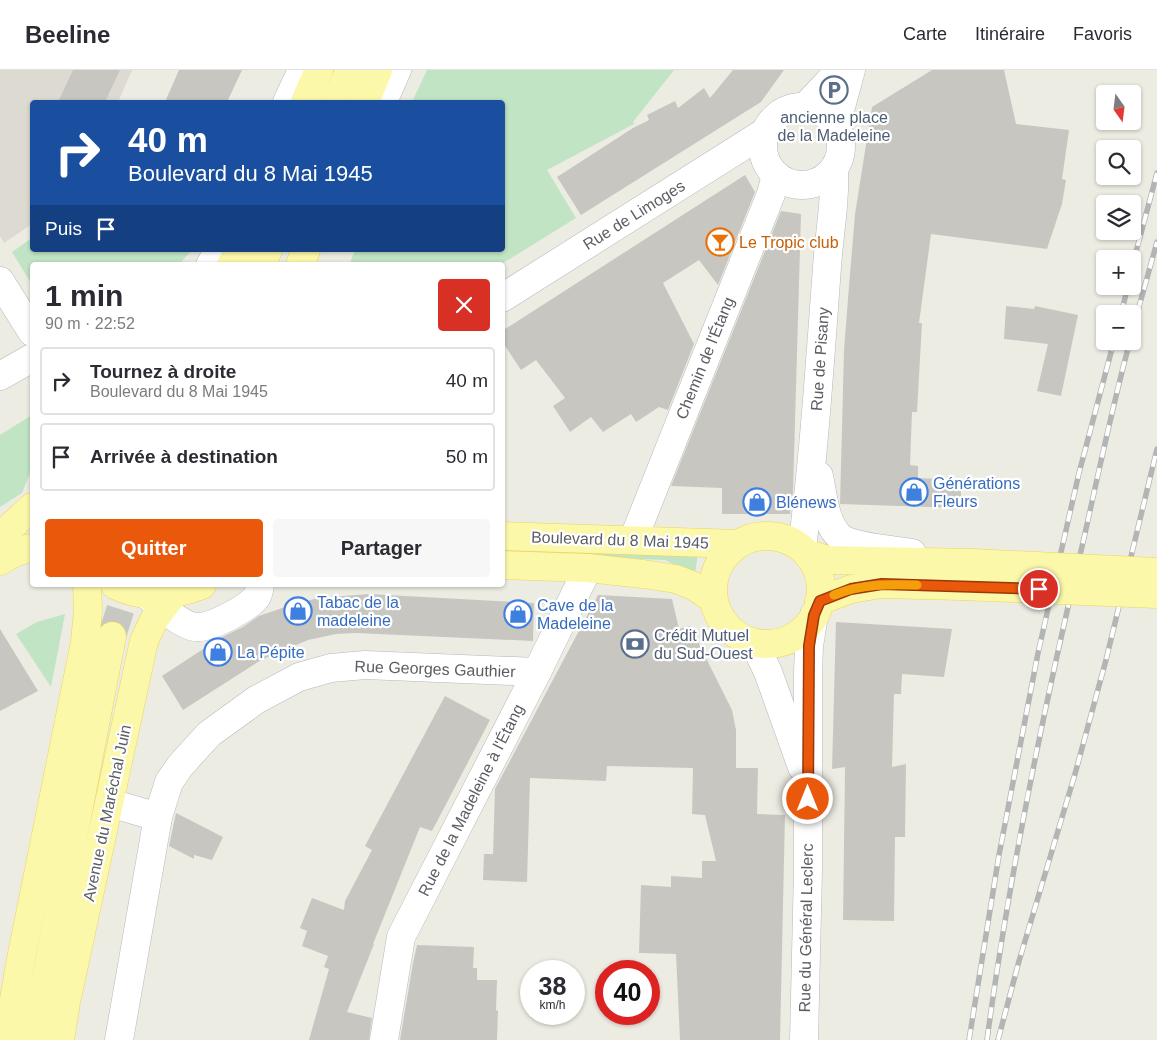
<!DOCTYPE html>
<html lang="fr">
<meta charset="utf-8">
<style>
body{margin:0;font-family:Arial,sans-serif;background:#f7f7f7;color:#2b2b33;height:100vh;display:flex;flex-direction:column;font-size:19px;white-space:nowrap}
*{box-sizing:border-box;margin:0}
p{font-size:16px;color:#7c7c81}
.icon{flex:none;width:28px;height:28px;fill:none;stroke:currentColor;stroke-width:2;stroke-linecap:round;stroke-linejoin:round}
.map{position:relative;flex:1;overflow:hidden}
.drawer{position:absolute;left:30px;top:192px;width:475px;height:325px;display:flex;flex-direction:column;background:#fff;border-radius:5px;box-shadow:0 1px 4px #0004}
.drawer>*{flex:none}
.guide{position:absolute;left:30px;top:30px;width:475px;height:152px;border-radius:5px;box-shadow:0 1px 4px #0004;background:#1a4fa0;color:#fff;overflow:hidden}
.needle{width:32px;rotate:166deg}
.tools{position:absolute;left:1096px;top:15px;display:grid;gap:10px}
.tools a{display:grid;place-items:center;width:45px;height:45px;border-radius:5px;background:#fff;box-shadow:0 1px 4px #0004;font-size:25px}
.speed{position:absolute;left:520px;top:890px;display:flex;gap:10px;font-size:25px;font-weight:700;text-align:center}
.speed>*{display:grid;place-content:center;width:65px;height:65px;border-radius:50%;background:#fff;box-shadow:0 1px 4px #0004;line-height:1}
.speed small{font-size:12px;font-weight:400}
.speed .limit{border:8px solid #d22;background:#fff;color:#111}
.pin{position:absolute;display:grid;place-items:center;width:42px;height:42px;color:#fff;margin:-21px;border:2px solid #fff;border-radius:50%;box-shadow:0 1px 5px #0007}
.me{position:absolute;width:55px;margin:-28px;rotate:0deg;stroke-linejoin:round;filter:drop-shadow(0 0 4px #0008)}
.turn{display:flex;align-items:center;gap:18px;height:105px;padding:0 15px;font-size:22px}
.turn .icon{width:65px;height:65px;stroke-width:2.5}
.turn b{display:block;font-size:35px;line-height:42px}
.then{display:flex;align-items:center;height:48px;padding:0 15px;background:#0003;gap:10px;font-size:19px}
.round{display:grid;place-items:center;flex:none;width:52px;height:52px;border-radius:5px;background:#f7f7f7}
.overview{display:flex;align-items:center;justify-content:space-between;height:85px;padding:0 15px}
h1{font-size:30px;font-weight:600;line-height:38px}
.cta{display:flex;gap:10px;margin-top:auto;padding:10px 15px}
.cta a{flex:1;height:58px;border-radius:5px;background:#ea580c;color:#fff;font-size:20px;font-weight:600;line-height:58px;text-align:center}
.cta a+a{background:#f7f7f7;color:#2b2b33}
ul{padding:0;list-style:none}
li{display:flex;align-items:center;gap:15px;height:68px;margin:0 10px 8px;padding:0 5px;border:2px solid #e1e1e2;border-radius:5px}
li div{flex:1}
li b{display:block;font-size:19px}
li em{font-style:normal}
header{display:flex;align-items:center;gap:30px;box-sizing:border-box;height:70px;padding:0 25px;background:#fff;border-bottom:1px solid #e1e1e2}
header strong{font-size:24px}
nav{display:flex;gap:28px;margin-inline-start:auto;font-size:18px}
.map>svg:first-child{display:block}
.education{fill:#dddbd1}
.green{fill:#c0e4c4}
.building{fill:#c8c6c0}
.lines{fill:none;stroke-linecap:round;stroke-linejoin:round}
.major-tunnel{stroke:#c8c8c3;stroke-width:28;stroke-dasharray:28 14;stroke-linecap:butt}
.minor-casing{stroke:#b5b8bd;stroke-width:29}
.major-casing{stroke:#edd45c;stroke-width:29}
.minor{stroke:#fff;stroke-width:28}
.major{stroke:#fcf8a9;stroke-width:28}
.rail-casing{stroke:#b3b4b4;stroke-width:5.5}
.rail{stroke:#fff;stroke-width:4;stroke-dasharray:11;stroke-linecap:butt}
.major-bridge-casing{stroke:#edd45c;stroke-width:29;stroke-linecap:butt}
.major-bridge{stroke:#fcf8a9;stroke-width:28}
.route-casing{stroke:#983908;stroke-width:12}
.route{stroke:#ea580c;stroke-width:9}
.slow{stroke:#f59e0b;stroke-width:9}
.labels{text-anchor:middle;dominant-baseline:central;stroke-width:4.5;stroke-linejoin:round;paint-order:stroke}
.service-label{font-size:16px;fill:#4e5e75;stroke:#fff}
.street-label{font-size:16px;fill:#5b5e63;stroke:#fff}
.food-label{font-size:16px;fill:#c56008;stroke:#fff;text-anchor:start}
.shop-label{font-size:16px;fill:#366cbe;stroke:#fff;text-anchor:start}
</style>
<header>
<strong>Beeline</strong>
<nav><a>Carte</a><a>Itinéraire</a><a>Favoris</a></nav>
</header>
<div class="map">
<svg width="1157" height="970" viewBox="0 0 1157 970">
<rect width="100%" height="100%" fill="#edece3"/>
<!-- education -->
<path class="education" d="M0 0H132L118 32H32V154L4 173 0 166Z"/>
<!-- green -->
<g class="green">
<path d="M427 0H674L633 52 634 54 547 100 576 148 500 195H349L355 180H502V32H412Z"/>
<path d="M32 168V180H192L178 195H32V215L12 182Z"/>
<path d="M32 345V398L22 423 0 437V365Z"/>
<path d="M503 477 698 481 695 505 665 490 503 483Z"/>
<path d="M65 544 51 617 16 564 37 552Z"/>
</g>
<!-- building -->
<g class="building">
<path d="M73 0H120L105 32H58Z"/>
<path d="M179 0H242L227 32H165Z"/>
<path d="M733 0H784L761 32 581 145 557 107 633 58 649 50 647 45 675 31 678 38 704 18 710 28Z"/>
<path d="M932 0H1004L1016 54 1069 60 1062 109 1066 110 1062 134 1047 179 931 164 919 253H922L917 342H912L910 395 918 396V408L961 410V438L840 434 844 280 849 216 855 144 872 37Z"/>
<path d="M745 105 755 122 718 215 699 190 663 213 694 274 668 340 659 337 636 352 631 344 603 362 591 347 570 362 553 336 565 328 536 290 521 300 502 271V261Z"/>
<path d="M781 141 801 144 793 422 790 444H722V418L671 416Z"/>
<path d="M1006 236 1034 239 1035 236 1078 245 1061 326 1037 321 1048 274 1004 269Z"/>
<path d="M369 524 534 533 533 571 356 563 336 564 308 570 261 590 183 640 162 606 220 568 243 557 259 546 288 536 318 528Z"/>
<path d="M598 525 672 529 679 559 690 556 732 640 736 660V698H758L757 744 785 745 780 970H680L676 884 639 883 641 815 671 817V806L702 808V791H716L705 745 692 744 693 698 607 696 606 711 530 708 527 812 483 810 484 784H493L495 719Z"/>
<path d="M836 552 952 559 944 607 902 604 901 624H894L892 697 906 694 905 767H895L894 851 843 850 845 697 832 699Z"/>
<path d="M0 559 38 621 0 641Z"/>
<path d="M445 626 490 650 432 761 420 757 373 874H374L347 942 372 948 369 970H309L329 899 324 897 328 886 302 876 307 861 300 858 312 828 344 840 345 831 372 780 365 776Z"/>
<path d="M176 743 223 767 212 790 194 785V789L169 776Z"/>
<path d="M417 875 474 877 473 898H477V910H497L496 940 498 941 497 970H400L413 893Z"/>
</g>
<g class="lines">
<!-- major-tunnel -->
<path class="major-tunnel" d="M112 566 128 515"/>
<!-- minor casing -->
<g class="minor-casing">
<g id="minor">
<path d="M287 32 302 0"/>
<path d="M383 32 397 0"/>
<path d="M805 37 840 0"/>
<circle cx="802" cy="76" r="39"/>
<path d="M836 55 851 0"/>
<path d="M210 195 219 180"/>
<path d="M0 211 32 262"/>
<path d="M502 228 765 62"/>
<path d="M0 306 32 288"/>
<path d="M819 406C823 425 825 454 840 467 852 477 895 480 912 483"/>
<path d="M633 470 771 124 776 105"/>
<path d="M802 478C814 385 820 291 827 197 829 164 836 132 834 99"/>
<path d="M146 524C158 534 180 555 195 557 210 559 244 540 255 529 259 525 259 520 260 515"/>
<path d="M754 573 768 602 802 697"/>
<path d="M110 733 158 747"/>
<path d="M119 970 158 747 169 712 180 696 209 664 256 630 299 607 331 598 365 595 537 602"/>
<path d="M384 970 401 867 537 602 588 498"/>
<path d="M804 970 808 800V603L809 576 814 545"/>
</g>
</g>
<!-- major casing -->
<g class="major-casing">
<g id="major">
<path d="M305 32 319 0"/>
<path d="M335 32 350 0"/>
<path d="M365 32 378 0"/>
<path d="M231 195 239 180"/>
<path d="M261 195 268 180"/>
<path d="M300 195 306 180"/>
<path d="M502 466 737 474"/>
<circle cx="767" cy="520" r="54"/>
<path d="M0 467 32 437"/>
<path d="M807 484 828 490 972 493"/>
<path d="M0 491C9 485 21 479 32 478"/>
<path d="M502 495 588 498 643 504 676 509 694 516 713 529"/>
<path d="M115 515C143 529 174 526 202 515"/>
<path d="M819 531 851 519 881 514 961 516"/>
<path d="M7 970 21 889 85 572 88 541 87 515"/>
<path d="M34 970 112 566"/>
<path d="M60 970 66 932 144 571 155 548 173 524"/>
</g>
</g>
<!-- minor -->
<use href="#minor" class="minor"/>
<!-- major -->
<use href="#major" class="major"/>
<!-- rail casing -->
<g class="rail-casing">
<g id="rail">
<path d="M1132 197 1157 103"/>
<path d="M1121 244 1128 216"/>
<path d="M1132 262 1157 172"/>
<path d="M969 970 999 785 1038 583 1079 403 1114 271"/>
<path d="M987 970C1009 805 1043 642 1081 481 1097 411 1111 341 1130 271"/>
<path d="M998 970 1019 891 1075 704 1106 590 1157 379"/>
</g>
</g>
<!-- rail -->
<use href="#rail" class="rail"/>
<!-- major-bridge casing -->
<g class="major-bridge-casing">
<g id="major-bridge">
<path d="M972 493 1157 502"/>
<path d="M961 516 1157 524"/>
</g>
</g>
<!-- major-bridge -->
<use href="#major-bridge" class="major-bridge"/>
</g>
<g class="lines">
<!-- route casing -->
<g class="route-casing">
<path id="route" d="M808 729 809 576 814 545 820 531 851 519 882 514 1039 519"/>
</g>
<!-- route -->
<use href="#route" class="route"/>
<!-- slow -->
<path class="slow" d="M834 525C861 514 888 514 917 515"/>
</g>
<!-- icons -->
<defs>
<g id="parking-ring" transform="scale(1.4375)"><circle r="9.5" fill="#fff" stroke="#5c6f8a" stroke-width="1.5"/><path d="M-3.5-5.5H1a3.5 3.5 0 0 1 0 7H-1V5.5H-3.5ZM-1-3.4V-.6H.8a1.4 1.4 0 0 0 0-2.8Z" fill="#5c6f8a"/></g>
<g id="bar-ring" transform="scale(1.4375)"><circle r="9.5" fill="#fff" stroke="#e8710a" stroke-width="1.5"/><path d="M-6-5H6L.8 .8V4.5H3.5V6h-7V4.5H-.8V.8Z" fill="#e8710a"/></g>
<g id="shop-ring" transform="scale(1.4375)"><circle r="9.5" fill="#fff" stroke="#3f7fe0" stroke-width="1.5"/><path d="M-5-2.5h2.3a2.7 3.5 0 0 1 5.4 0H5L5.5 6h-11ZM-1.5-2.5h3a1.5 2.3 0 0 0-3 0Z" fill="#3f7fe0"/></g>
<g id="bank-ring" transform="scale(1.4375)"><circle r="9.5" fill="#fff" stroke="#5c6f8a" stroke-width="1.5"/><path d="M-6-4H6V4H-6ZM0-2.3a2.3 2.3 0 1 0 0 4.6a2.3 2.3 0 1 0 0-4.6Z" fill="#5c6f8a"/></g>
</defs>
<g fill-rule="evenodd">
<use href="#parking-ring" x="834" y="20"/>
<use href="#bar-ring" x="720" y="172"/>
<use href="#shop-ring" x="914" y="422"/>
<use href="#shop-ring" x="757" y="432"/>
<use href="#shop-ring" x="298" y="541"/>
<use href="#shop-ring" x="518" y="544"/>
<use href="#bank-ring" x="635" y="574"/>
<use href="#shop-ring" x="218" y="582"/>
</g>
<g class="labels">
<!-- service labels -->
<g class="service-label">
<text x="834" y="47">ancienne place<tspan x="834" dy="18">de la Madeleine</tspan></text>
<text x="654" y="565" text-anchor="start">Crédit Mutuel<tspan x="654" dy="18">du Sud-Ouest</tspan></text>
</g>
<!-- street labels -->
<g class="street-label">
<text transform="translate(634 145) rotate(-32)">Rue de Limoges</text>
<text transform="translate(705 288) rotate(-68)">Chemin de l'Étang</text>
<text transform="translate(820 289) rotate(-86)">Rue de Pisany</text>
<text transform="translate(620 470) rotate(2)">Boulevard du 8 Mai 1945</text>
<text transform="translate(435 599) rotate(2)">Rue Georges Gauthier</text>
<text transform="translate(471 730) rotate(-63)">Rue de la Madeleine à l'Étang</text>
<text transform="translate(107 743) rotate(-78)">Avenue du Maréchal Juin</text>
<text transform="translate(806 858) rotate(-89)">Rue du Général Leclerc</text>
</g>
<!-- food labels -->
<g class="food-label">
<text x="739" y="172">Le Tropic club</text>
</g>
<!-- shop labels -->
<g class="shop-label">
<text x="933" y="413">Générations<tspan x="933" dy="18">Fleurs</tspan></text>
<text x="776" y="432">Blénews</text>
<text x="317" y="532">Tabac de la<tspan x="317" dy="18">madeleine</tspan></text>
<text x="537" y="535">Cave de la<tspan x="537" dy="18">Madeleine</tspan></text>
<text x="237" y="582">La Pépite</text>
</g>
</g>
</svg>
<div class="tools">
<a><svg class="needle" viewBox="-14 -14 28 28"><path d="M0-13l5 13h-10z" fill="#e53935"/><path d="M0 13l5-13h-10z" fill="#7c7c81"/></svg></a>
<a><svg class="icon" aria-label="search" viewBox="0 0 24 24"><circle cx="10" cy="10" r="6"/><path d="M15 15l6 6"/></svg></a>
<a><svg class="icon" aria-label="layers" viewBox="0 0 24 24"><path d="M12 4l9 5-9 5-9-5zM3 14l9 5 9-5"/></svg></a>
<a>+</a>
<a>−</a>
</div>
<div class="speed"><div>38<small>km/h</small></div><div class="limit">40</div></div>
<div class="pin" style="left:1039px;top:519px;background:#d93025"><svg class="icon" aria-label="arrive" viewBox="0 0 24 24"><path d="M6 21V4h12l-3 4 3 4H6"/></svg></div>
<svg class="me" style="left:808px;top:729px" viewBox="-20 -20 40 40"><circle r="17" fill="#ea580c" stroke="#fff" stroke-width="3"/><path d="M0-11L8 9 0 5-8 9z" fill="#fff"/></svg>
<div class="guide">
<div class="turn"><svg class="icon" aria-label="right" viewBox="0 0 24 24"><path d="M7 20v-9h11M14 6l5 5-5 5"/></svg><div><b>40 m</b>Boulevard du 8 Mai 1945</div></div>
<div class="then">Puis<svg class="icon" aria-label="arrive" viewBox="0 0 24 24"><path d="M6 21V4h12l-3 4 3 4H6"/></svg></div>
</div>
<section class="drawer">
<div class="overview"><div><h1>1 min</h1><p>90 m · 22:52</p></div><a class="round" style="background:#d93025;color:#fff"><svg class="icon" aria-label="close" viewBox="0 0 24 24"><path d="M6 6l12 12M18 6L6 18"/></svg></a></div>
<ul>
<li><svg class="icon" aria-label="right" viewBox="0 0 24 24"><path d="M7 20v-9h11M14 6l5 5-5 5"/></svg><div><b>Tournez à droite</b><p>Boulevard du 8 Mai 1945</p></div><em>40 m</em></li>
<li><svg class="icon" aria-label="arrive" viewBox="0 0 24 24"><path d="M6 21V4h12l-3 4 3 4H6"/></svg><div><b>Arrivée à destination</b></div><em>50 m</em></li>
</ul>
<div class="cta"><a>Quitter</a><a>Partager</a></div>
</section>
</div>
